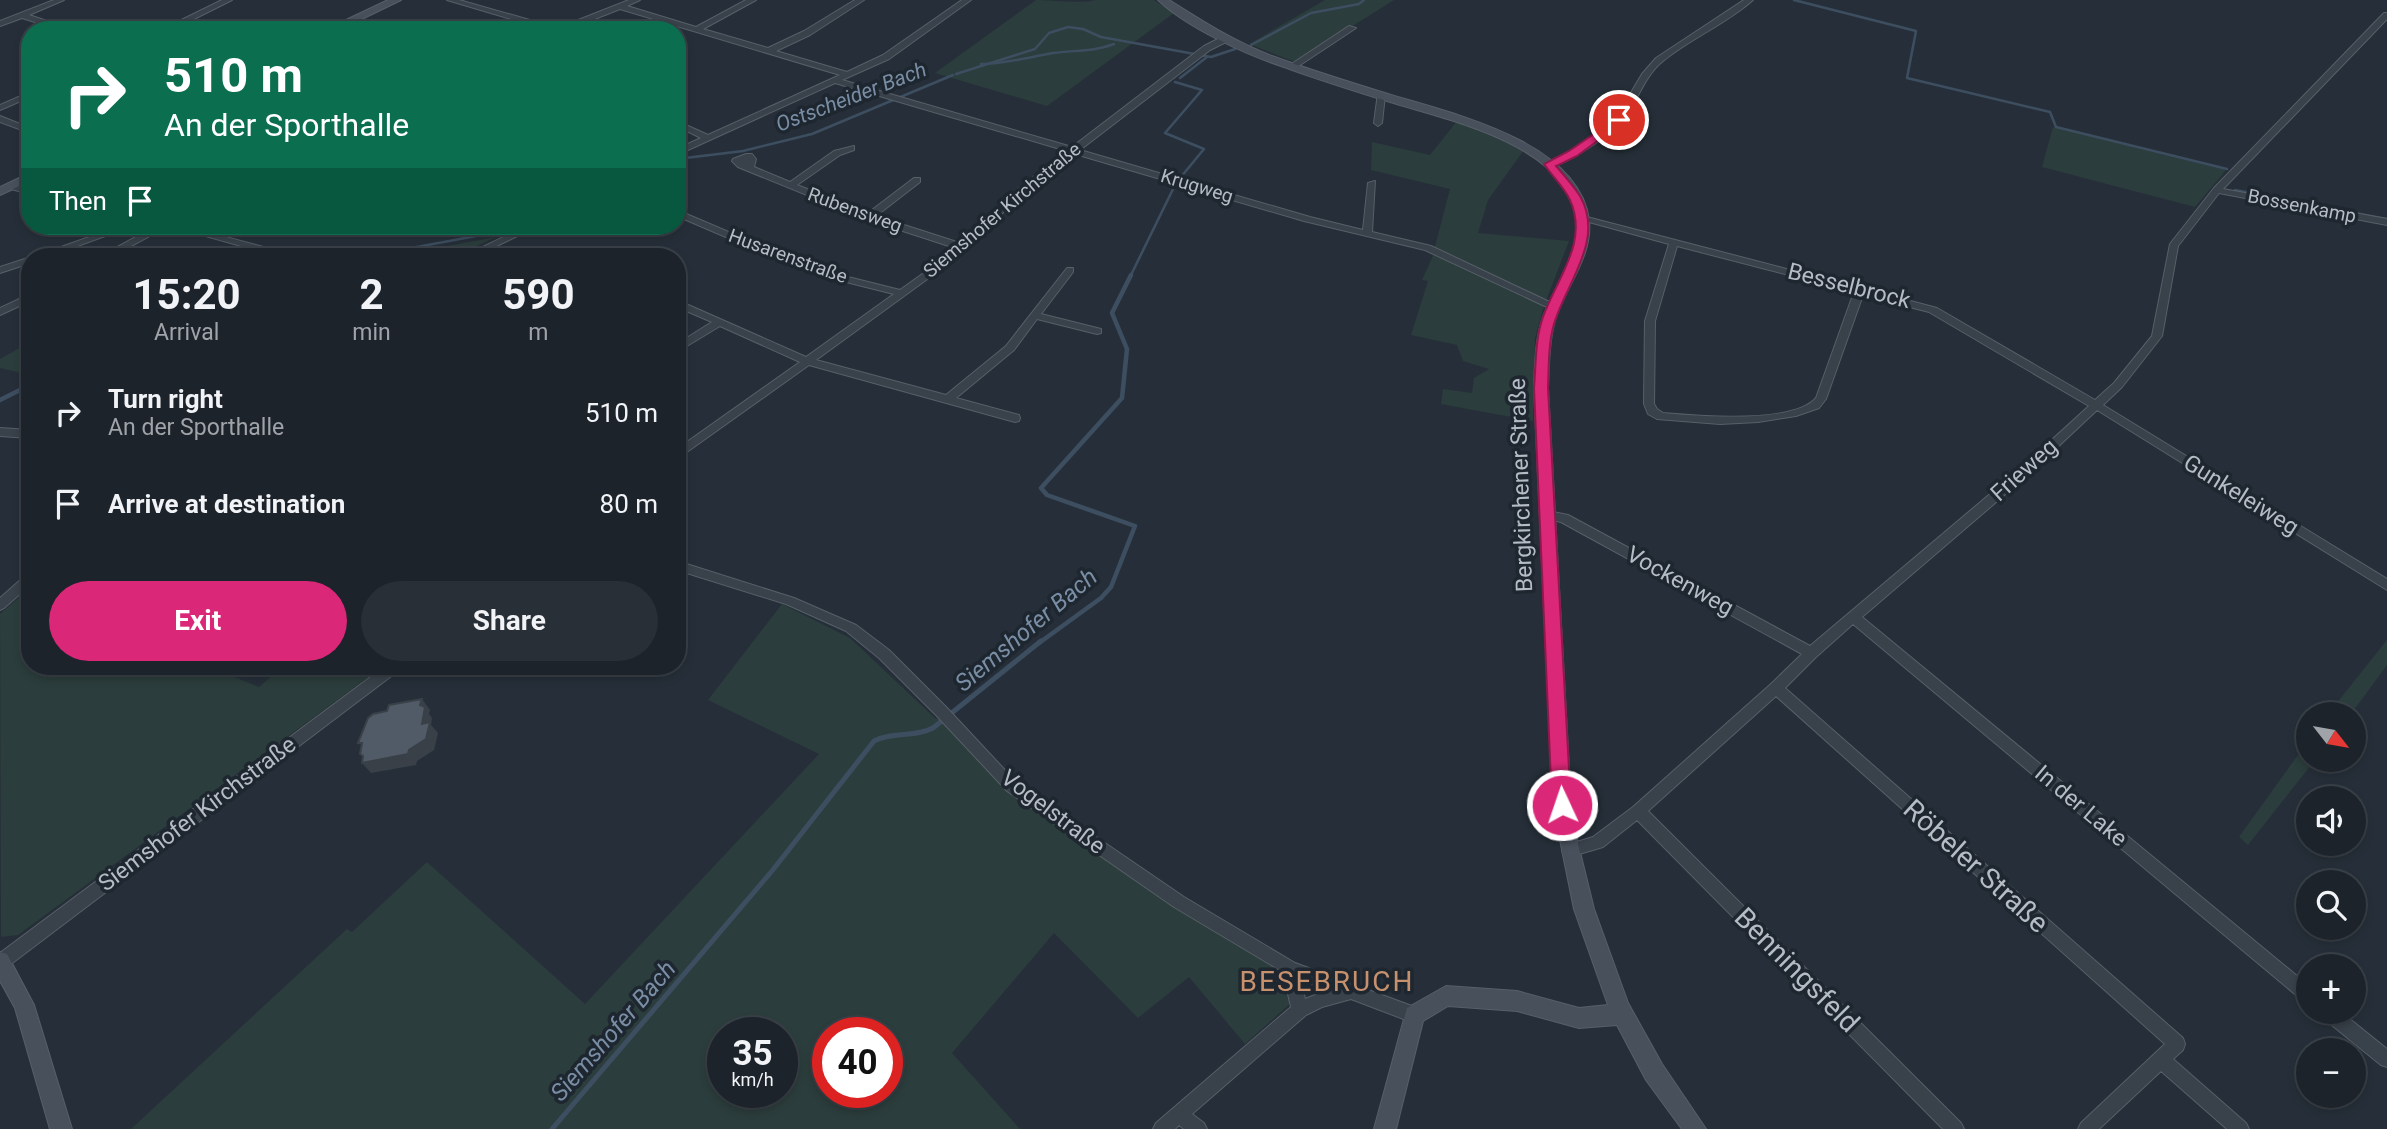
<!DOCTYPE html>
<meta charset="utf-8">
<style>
body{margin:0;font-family:Roboto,sans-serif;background:#292f37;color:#f1f3f6;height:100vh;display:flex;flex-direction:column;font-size:26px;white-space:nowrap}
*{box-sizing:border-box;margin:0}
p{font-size:23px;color:#a0a4a9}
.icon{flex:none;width:38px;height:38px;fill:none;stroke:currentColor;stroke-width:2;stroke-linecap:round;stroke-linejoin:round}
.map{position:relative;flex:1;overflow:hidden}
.panel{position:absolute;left:21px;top:248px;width:665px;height:427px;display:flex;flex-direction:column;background:#1c232b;border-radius:28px;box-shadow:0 4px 10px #0003,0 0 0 2px #3a4047}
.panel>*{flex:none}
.guide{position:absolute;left:21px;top:21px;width:665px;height:214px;border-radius:28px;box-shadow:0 4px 10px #0003,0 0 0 2px #3a4047;background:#0b6e4f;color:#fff;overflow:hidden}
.needle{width:46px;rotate:121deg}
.fabs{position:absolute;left:2296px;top:702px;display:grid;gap:14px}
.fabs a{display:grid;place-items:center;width:70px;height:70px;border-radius:50%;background:#1c232b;box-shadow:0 4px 10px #0003,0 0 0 2px #3a4047;font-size:35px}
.speed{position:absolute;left:707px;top:1017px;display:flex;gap:14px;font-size:35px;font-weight:700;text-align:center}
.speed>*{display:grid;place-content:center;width:91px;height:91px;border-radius:50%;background:#1c232b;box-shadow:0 4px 10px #0003,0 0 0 2px #3a4047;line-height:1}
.speed small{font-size:18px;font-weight:400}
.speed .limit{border:10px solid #d22;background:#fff;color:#111}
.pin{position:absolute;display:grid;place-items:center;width:60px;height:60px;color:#fff;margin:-30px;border:4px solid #fff;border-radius:50%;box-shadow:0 2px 7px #0007}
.me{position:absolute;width:77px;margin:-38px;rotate:357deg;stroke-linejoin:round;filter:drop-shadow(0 0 5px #0008)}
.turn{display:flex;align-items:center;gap:24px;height:147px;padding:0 28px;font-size:32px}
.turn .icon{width:91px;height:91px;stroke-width:2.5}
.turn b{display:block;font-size:49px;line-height:60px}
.then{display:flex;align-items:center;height:66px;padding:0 28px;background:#0003;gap:14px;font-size:26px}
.eta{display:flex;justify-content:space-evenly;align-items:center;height:119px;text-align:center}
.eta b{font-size:42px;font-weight:700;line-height:49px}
.button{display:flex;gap:14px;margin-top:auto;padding:14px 28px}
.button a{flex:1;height:80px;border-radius:42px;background:#db2777;color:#fff;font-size:28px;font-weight:700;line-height:80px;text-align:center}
.button a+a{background:#292f37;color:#f1f3f6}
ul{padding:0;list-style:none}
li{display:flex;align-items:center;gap:21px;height:91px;padding:0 28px}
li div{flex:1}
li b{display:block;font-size:26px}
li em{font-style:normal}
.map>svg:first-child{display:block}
.green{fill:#2b3d3c;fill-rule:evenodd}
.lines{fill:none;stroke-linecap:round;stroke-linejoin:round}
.stream-far2{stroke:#3d4e60;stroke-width:2.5}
.stream-far1{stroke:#3d4e60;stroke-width:4.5}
.stream{stroke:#3d4e60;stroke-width:5}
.street-casing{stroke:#575f68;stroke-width:2}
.secondary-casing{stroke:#575f68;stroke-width:2}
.street{fill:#39414a;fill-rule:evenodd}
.secondary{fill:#48505c;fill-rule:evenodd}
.shaded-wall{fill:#394048}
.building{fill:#515b67;stroke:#394048;stroke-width:2}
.route{fill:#db2777;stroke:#8e194d;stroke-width:2}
.labels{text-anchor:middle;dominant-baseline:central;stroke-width:7;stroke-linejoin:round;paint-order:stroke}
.far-street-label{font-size:19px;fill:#b5bcc5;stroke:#1e262f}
.far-water-label{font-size:21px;font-style:italic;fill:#798ea5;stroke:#1e262f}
.street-label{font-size:23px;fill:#b5bcc5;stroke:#1e262f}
.water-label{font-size:24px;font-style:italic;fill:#798ea5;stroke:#1e262f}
.near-street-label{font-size:28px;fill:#b5bcc5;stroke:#1e262f}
.near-neighbourhood-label{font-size:28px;letter-spacing:2px;fill:#c7916e;stroke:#1e262f}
</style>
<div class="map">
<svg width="2387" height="1129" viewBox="0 0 2387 1129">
<rect width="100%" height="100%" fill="#262f39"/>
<!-- green -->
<g class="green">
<path d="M1036 0C1049 0 1086 4 1095 0H1154L1174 13 1047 106 935 73Z"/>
<path d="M1325 0H1394L1295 62 1249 44Z"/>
<path d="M1457 121 1524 150 1488 200 1478 233 1569 241 1544 306 1535 338 1533 421 1441 404 1443 389 1472 393 1474 378 1489 369 1463 361 1457 345 1411 335 1428 281 1422 280 1432 258 1450 189 1371 170 1372 142 1430 155Z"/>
<path d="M2053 127 2226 170 2195 207 2042 167Z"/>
<path d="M496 237 453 257H388Z"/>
<path d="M30 342V375L0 368V359Z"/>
<path d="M30 588V667H209L259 687 282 667H382L18 935 1 937 0 614Z"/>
<path d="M782 604 850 638 936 719 942 716 1015 783 1179 897 1305 972 1320 977 1245 1044 1189 977 1138 1018 1054 933 952 1053 1020 1129H131L347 929 352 932 427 862 585 1004 819 754 708 700ZM723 1032H782V1092H723ZM828 1032H887V1092H828Z"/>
<path d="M2387 640V665L2351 714H2328Z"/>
<path d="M2308 741V760H2315L2248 845 2239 837Z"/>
</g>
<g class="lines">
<!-- stream-far2 -->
<g class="stream-far2">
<path d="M1794 0 1916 31 1907 78 2050 112 2056 127 2227 169"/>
<path d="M1251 45 1311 13 1359 4 1364 0"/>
<path d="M981 64C1006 64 1029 57 1053 53 1074 50 1094 52 1114 44"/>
<path d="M956 74 1035 49 1049 33 1068 27 1083 29 1101 37 1211 57 1235 49"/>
<path d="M1180 78 1207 57"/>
<path d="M677 159 743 151 812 134 953 75"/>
<path d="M2235 190 2277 198"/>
<path d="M2291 201 2387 219"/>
<path d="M363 257 476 236 513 226"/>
<path d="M1130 277 1176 183 1204 149 1165 133 1202 90 1175 82"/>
</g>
<!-- stream-far1 -->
<g class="stream-far1">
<path d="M0 400 30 385"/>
<path d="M1039 643 1101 598 1111 587 1135 526 1047 495 1041 488 1122 398 1127 349 1112 313 1131 275"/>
</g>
<!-- stream -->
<path class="stream" d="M552 1129 772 871 874 741C893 731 914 738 933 728L1041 641"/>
<!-- street casing -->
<g class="street-casing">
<g id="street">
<path d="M54 0H64L29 15 74 30H61L22 18 0 26V21Z"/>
<path d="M222 0H232L172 30H161Z"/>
<path d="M447 0H459L558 28 629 0H640L627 6 696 27 746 0H756L703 29 768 48 804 31 855 0H864L810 35 776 51 847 72 883 55 962 0H971L889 59 842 80 1072 147 1204 46 1222 37H1228V41L1210 50 1080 150 1310 217 1363 230 1368 183 1375 181 1372 232 1431 246 1558 306 1557 308H1549L1425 250 1304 221 1075 154 1026 191 948 264 816 360 946 395 1006 346 1067 268H1073V272L1041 314 1101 329V333L1097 334 1037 319 1014 350 956 398 1019 415 1020 418 1019 421 1015 422 809 365 677 459V449L800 362 720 326 677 352V344L712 322 677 307V300L806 357 894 294 830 278 779 260 677 216V210L785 256 836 274 900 290 942 260 955 248 866 219 738 167 732 161 733 159 746 154H752L756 159 754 167 790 182 834 151 854 146V150L840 155 797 185 868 213 914 178H920V182L876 216 960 243 1020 187 1067 151 835 83 677 155V149L701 138 677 126V121L708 135 840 75 620 9 567 30H548Z"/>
<path d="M1744 0H1753C1726 24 1691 38 1663 61 1644 76 1638 101 1623 120 1614 133 1562 168 1546 167V163L1570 152 1616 118 1642 74 1656 58Z"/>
<path d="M2384 13H2387V19L2223 189 2387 219V225L2219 193 2178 246 2162 336 2122 387 2103 405 2387 579V590L2097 410 2030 473 1862 617 2308 985V1003L2302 1000 1853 624 1816 657 1785 688 2183 1038 2185 1044 2183 1050 2173 1059 2246 1123 2249 1129H2227L2161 1071 2099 1129H2078L2081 1123 2165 1044 1776 696 1648 811 1961 1123 1964 1129H1943L1637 820 1603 847 1569 857 1564 856 1562 851 1564 846 1593 837 1633 807 1771 684 1802 654 1561 522 1544 518 1542 515 1548 511 1568 515 1810 646 2022 467 2089 406 1929 312 1863 295 1826 399 1819 408 1796 416 1758 422 1720 424 1657 419 1648 414 1644 404 1645 321 1669 244 1578 219 1583 216 1856 287H1863L1865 289 1937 308 2095 400 2114 383 2152 336 2170 244 2214 188ZM1677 246 1854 292 1816 398C1794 424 1696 416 1663 413L1657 409 1654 404 1655 321Z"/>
<path d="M1349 26 1356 28 1294 69 1287 67Z"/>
<path d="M30 92V97L0 110V105Z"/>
<path d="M1378 93 1385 95 1382 123 1378 126 1374 123Z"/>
<path d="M0 116 30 128V133L0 122Z"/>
<path d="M10 183 30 188V194L7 188V184Z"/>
<path d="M120 226H133L47 257H33Z"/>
<path d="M156 226H168L111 257H99Z"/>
<path d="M170 226H185L293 255 295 257H280Z"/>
<path d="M526 226H538L474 257H462Z"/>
<path d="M31 257 30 263 0 273V267Z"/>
<path d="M30 294V301L0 315V308Z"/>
<path d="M0 428 30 430V438L0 436Z"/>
<path d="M677 561 794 598 856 625 889 650 947 708 1017 783 1184 897 1295 963 1420 1009 1422 1015 1420 1021 1414 1023 1351 999 1322 1007 1306 1015 1192 1114 1204 1123 1207 1129H1184L1179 1125 1175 1129H1153L1156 1123 1291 1007 1283 972 1174 907 1007 791 937 716 879 658 846 631 786 604 677 570ZM1301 980 1328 990 1305 999Z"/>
<path d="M30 574V585L4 608 0 610V598L26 575Z"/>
<path d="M384 667H400L398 671 7 967 0 969V953Z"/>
<path d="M2321 1012H2341L2387 1049V1067L2381 1065 2323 1018Z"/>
</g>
</g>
<!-- secondary casing -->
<g class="secondary-casing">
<g id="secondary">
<path d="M388 0H401L339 30H325Z"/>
<path d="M1158 0H1169C1202 21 1235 42 1272 56 1310 70 1349 82 1388 94 1450 113 1579 141 1589 220 1593 257 1565 287 1555 320 1549 342 1549 365 1548 388L1571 805 1577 840 1594 909 1628 1003 1662 1064 1706 1129H1682L1646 1080 1617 1025 1579 1028 1517 1011 1448 1006 1423 1021 1396 1129H1374L1407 1008 1446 986 1517 991 1579 1008 1608 1005 1574 909 1553 805 1534 388C1535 365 1535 342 1542 320 1553 287 1581 257 1577 221 1570 148 1457 122 1400 105 1361 93 1322 81 1284 67 1245 54 1188 28 1158 0Z"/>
<path d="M30 173V181L0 195V187Z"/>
<path d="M0 952 7 954 34 1005 72 1129H50L15 1008 0 981Z"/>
</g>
</g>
<!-- street -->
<use href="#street" class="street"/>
<!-- secondary -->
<use href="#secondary" class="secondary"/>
</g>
<!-- shaded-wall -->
<path class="shaded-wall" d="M422 699 430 710 429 714 432 718 431 725 438 733 434 750 417 761 416 765 371 773 362 763 409 750 422 724 420 705Z"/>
<!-- building -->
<path class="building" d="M422 699 420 705 425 707 422 724 430 722 426 739 409 750 408 754 362 763 363 756 360 754 362 743H358L368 718 373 714 387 711 389 705Z"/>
<!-- route -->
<path class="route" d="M1619 117 1624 120 1623 122 1577 156 1556 166C1564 175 1573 185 1580 196 1604 238 1570 278 1556 318 1548 339 1549 365 1548 388L1571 805 1568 811 1562 813 1555 811 1552 805 1534 388C1536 365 1535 339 1543 317 1557 278 1589 242 1570 200 1564 187 1552 176 1544 164L1569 151Z"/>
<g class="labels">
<!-- far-street labels -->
<g class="far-street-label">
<text transform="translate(1197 186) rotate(17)">Krugweg</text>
<text transform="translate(2302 206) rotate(11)">Bossenkamp</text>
<text transform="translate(855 210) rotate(20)">Rubensweg</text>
<text transform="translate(1002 210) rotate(-40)">Siemshofer Kirchstraße</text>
<text transform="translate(788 256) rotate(20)">Husarenstraße</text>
</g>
<!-- far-water labels -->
<g class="far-water-label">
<text transform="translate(851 97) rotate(-21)">Ostscheider Bach</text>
</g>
<!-- street labels -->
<g class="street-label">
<text transform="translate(1849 286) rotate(14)">Besselbrock</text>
<text transform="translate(2024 470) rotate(-42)">Frieweg</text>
<text transform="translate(1521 485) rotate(-92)">Bergkirchener Straße</text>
<text transform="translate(2241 495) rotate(32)">Gunkeleiweg</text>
<text transform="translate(1680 581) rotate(29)">Vockenweg</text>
<text transform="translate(2081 806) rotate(40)">In der Lake</text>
<text transform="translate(1053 812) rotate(37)">Vogelstraße</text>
<text transform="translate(197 814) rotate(-37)">Siemshofer Kirchstraße</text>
</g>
<!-- water labels -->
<g class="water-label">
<text transform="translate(1026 630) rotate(-40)">Siemshofer Bach</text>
<text transform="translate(613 1031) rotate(-49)">Siemshofer Bach</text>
</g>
<!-- near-street labels -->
<g class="near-street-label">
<text transform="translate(1976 866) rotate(42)">Röbeler Straße</text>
<text transform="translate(1797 970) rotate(45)">Benningsfeld</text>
</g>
<!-- near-neighbourhood labels -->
<g class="near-neighbourhood-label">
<text x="1327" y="981">BESEBRUCH</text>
</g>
</g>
</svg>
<div class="fabs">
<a><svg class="needle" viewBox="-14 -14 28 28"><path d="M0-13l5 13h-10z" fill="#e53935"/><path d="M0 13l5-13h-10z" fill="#a0a4a9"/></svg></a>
<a><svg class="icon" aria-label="sound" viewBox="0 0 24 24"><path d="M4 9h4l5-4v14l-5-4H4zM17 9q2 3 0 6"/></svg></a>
<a><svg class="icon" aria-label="search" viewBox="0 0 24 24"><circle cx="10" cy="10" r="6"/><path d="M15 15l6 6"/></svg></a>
<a>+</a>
<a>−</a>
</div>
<div class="speed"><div>35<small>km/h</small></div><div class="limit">40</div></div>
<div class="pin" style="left:1619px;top:120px;background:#d93025"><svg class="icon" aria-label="arrive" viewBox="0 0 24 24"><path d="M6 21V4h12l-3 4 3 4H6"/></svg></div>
<svg class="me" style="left:1562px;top:805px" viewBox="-20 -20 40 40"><circle r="17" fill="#db2777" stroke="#fff" stroke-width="3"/><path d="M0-11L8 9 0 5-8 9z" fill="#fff"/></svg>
<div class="guide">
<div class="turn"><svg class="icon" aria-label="right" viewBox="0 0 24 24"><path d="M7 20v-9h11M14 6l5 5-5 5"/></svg><div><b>510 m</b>An der Sporthalle</div></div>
<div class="then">Then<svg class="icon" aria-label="arrive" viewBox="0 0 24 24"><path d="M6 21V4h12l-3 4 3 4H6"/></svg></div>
</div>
<section class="panel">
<div class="eta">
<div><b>15:20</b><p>Arrival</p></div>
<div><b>2</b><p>min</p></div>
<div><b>590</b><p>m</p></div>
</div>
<ul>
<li><svg class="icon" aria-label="right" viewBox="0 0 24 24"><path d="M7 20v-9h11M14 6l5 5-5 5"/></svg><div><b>Turn right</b><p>An der Sporthalle</p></div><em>510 m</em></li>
<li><svg class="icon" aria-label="arrive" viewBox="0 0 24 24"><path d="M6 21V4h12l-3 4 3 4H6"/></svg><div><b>Arrive at destination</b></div><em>80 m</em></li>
</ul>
<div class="button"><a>Exit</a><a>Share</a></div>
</section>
</div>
